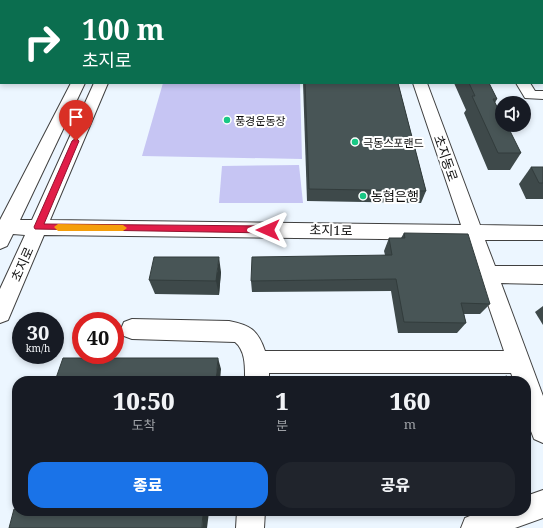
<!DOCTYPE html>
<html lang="ko">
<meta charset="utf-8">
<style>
body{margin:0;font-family:"Noto Serif","Noto Sans KR",serif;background:#20242c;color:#f1f3f6;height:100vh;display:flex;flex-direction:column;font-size:15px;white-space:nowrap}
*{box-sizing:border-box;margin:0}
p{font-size:13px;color:#9ea1a6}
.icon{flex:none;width:22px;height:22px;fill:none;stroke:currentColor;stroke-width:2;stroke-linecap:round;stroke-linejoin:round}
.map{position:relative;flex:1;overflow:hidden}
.drawer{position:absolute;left:12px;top:376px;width:519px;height:140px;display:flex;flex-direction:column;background:#171b24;border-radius:16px;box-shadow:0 2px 6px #0003}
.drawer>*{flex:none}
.guide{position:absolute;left:0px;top:0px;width:543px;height:84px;box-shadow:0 2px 6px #0003;background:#0b6e4f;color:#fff;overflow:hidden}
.fabs{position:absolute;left:495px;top:96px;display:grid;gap:8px}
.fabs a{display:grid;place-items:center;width:36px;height:36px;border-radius:50%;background:#171b24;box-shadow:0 2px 6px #0003;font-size:20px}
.speed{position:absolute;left:12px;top:312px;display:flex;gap:8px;font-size:20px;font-weight:700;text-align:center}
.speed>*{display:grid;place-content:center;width:52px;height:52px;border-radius:50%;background:#171b24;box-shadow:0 2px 6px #0003;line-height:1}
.speed small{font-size:10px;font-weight:400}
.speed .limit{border:6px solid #d22;background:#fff;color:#111}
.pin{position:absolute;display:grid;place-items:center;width:34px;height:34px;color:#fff;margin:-41px -17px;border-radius:50% 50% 50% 0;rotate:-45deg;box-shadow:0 0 4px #0007}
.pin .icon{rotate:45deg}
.me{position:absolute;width:44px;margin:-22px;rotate:270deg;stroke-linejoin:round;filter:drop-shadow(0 0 3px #0008)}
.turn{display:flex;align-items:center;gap:14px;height:84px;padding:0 16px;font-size:18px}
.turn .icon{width:52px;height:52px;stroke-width:2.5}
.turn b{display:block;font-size:28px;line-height:34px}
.eta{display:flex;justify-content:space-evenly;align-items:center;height:68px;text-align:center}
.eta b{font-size:24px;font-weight:800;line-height:28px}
.primary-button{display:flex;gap:8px;margin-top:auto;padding:8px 16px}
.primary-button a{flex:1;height:46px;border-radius:16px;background:#1a73e8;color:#fff;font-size:16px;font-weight:800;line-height:46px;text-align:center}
.primary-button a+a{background:#20242c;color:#f1f3f6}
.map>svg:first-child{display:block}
.green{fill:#bbb3ed}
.pitch{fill:#c6c5f3}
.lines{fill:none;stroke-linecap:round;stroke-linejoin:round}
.minor-casing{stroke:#404040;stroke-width:2}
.minor{fill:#fff;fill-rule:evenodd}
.wall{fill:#3e494a}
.shaded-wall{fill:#323c3c}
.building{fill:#485556;stroke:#323c3c}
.route{fill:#e11d48;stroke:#92132f}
.slow{fill:#f59e0b}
.poi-dot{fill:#1ac885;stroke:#fff;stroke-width:1.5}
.labels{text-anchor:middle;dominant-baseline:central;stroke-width:4;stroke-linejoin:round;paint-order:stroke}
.far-poi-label{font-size:11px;fill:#0d0d0d;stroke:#fff;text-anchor:start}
.street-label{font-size:13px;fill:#0d0d0d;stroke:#fff}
.poi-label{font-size:13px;fill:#0d0d0d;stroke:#fff;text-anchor:start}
</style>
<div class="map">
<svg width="543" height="528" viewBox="0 0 543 528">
<rect width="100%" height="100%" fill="#ecf6ff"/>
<!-- green -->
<path class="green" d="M155 0H385L386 1H155Z"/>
<!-- pitch -->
<g class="pitch">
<path d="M163 83H300L302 159 142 156Z"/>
<path d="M299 165 303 203H219L222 166Z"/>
</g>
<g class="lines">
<!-- minor casing -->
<g class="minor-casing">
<g id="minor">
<rect x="113" y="0" width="12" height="1"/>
<rect x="131" y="0" width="12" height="1"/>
<rect x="385" y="0" width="12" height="1"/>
<rect x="542" y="65" width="1" height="9"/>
<path d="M71 83H85L20 220H32L94 83H108L50 220 461 225 413 83H427L480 225 543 226V240H485L495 266H543V284L501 283 543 396V443L534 439 526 418V381H514L511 373H269V381H245C245 368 246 351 235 342L132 339 124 336 121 329 124 322 132 319 229 321C250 325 258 330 265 351H504L466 240 44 235 8 320 0 323V289L25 235 13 234 7 246 0 249V220Z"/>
<path d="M516 83H530L535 91H543V99L525 98Z"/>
<path d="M543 490V518L515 528H461L465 518 482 511H526V496Z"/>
<path d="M237 511H265L264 528H236Z"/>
</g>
</g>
<!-- minor -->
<use href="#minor" class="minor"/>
</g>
<!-- wall -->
<g class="wall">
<path d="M0 0H65L64 1H1V49H0Z"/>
<rect x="419" y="0" width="18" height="1"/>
<path d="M303 83H398L426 191 421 203 307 201Z"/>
<path d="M454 83H489L497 99 495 103 521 153 510 170H488L464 113 466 110Z"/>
<path d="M531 167H543V199H526L519 184Z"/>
<path d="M404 233 490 304 480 314H464L466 323 457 333H398L391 291 252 292 251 281 385 255 384 251 389 238H401Z"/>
<path d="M221 272 219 295 155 294 149 280Z"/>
<path d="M543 306V325L535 312Z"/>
</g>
<!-- shaded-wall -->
<g class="shaded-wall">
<path d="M49 0H65L64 1H48Z"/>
<path d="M219 257 221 272 219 295 216 281Z"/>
<path d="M218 358 221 369 220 381H216Z"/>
<path d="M203 511 209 512 207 528H202Z"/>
</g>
<!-- building -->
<g class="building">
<path d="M3 0H49L48 1H4Z"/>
<path d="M1 7V32H0V8Z"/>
<path d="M305 83H398L426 191 309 189Z"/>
<path d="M469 83H489L497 99H493L502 116V125H507L521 153H498L472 96H475Z"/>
<path d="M531 167H543V183H539Z"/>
<path d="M404 233 468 234 490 304 461 303 466 323 404 322 396 279 251 281 252 257 392 255 389 238H405Z"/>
<path d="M154 257H219L216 281 149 280Z"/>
<path d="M63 358H218L216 381H55Z"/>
<path d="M507 376 510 381H487Z"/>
<path d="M14 509H17V511H203L202 528H9Z"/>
</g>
<!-- route -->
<path class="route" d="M76 138 79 141 44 224 268 226 273 230 268 233 35 229 34 227 72 141Z"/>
<!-- slow -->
<path class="slow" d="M58 224 123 225 127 228 123 231H58L54 227Z"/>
<!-- markers -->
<g class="poi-dot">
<circle cx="227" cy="120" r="4"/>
<circle cx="355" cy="142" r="4"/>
<circle cx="363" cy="196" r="4"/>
</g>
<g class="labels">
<!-- far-poi labels -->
<g class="far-poi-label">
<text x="235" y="120">풍경운동장</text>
<text x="363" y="142">극동스포랜드</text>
</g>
<!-- street labels -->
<g class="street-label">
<text transform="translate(446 158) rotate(71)">초지동로</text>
<text transform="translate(331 230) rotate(1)">초지1로</text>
<text transform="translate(22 264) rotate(-66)">초지로</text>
</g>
<!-- poi labels -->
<g class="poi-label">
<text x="371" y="196">농협은행</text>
</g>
</g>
</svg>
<div class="fabs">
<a><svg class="icon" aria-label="sound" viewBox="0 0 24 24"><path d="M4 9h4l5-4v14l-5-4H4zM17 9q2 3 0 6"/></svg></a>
</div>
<div class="speed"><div>30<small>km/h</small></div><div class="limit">40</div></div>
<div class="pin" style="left:76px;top:141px;background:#d93025"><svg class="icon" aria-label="arrive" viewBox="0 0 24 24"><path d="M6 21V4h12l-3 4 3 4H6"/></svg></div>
<svg class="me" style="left:268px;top:230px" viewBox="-20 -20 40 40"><path d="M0-17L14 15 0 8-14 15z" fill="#e11d48" stroke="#fff" stroke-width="4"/></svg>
<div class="guide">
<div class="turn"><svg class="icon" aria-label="right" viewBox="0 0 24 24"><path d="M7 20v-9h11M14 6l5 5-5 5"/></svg><div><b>100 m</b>초지로</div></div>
</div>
<section class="drawer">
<div class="eta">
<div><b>10:50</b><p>도착</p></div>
<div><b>1</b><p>분</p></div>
<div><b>160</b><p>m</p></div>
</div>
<div class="primary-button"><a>종료</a><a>공유</a></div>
</section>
</div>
